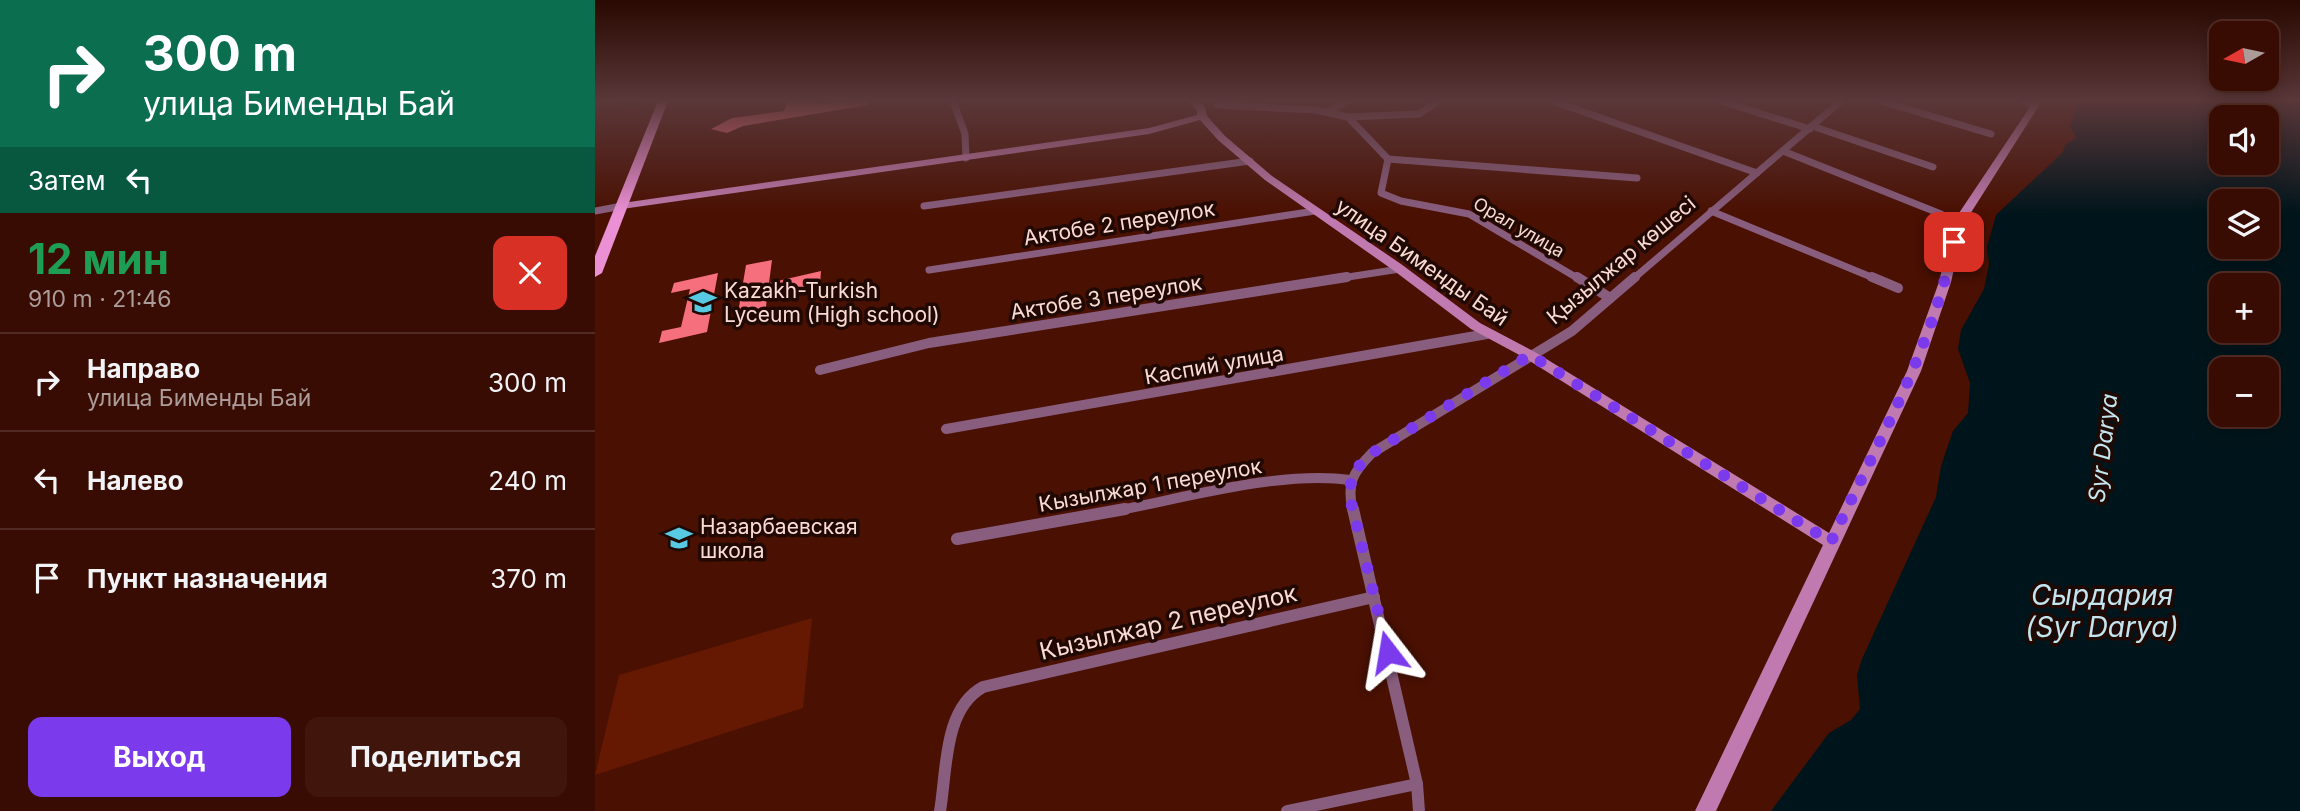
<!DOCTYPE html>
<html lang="ru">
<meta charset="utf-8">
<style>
body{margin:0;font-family:Inter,sans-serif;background:#3f150c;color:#f1f3f6;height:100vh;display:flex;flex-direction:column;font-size:26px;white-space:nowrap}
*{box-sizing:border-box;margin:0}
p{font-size:23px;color:#ab9b99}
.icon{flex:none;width:38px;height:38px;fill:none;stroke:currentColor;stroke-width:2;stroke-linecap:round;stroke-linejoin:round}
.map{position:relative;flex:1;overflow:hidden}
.details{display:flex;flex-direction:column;background:#380c02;width:595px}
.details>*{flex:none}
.hud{background:#0b6e4f;color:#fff;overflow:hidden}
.needle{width:46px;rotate:261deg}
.buttons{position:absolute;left:1614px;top:21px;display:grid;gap:14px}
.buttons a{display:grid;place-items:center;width:70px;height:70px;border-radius:14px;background:#380c02;box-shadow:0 4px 18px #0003,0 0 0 2px #522c24;font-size:35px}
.pin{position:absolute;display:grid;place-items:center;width:60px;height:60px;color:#fff;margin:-30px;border-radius:14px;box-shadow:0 4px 10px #0006}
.me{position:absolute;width:77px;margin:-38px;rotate:346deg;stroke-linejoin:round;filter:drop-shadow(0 0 5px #0008)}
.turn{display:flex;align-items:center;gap:24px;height:147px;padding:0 28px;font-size:32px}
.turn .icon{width:91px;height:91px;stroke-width:2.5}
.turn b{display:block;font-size:49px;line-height:60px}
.then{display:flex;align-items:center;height:66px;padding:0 28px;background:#0003;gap:14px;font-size:26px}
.round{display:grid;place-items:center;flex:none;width:74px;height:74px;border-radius:14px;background:#3f150c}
.overview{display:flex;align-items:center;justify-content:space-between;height:119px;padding:0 28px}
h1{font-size:42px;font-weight:700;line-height:52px;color:#1e9e55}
.cta{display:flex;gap:14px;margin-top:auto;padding:14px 28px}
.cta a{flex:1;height:80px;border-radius:14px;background:#7c3aed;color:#fff;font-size:28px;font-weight:700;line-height:80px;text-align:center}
.cta a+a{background:#3f150c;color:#f1f3f6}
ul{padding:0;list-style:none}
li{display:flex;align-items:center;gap:21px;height:98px;padding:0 28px;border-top:2px solid #522c24}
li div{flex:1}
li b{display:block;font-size:26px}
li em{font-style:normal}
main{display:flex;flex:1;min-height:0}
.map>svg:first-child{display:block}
.green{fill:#651802}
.water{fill:#00151b;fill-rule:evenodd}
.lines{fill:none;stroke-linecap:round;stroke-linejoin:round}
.canal{stroke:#00151b;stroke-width:8}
.building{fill:#f66f7d}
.street-far2{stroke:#895d7e;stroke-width:7}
.street-far1{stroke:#895d7e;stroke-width:10}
.street{stroke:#895d7e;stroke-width:12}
.secondary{fill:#c07aaf;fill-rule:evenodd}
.primary{fill:#eb90d5;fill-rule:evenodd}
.route{stroke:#7c3aed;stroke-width:12;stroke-dasharray:0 21.6}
.labels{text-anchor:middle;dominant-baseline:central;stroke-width:7;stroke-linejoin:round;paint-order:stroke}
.far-street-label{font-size:18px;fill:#fadbd3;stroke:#200803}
.street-label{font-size:21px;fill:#fadbd3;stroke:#200803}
.poi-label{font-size:21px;fill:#fadbd3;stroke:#200803;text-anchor:start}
.water-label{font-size:23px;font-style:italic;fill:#c2e5ef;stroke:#200803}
.near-street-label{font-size:24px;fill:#fadbd3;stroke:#200803}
.near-water-label{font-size:28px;font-style:italic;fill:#c2e5ef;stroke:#200803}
</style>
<main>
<section class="details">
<div class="hud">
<div class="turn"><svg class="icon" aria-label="right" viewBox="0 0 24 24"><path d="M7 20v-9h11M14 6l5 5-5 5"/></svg><div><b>300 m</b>улица Бименды Бай</div></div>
<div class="then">Затем<svg class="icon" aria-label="left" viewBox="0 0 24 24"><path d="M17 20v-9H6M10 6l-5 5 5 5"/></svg></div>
</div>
<div class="overview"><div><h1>12 мин</h1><p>910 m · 21:46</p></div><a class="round" style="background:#d93025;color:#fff"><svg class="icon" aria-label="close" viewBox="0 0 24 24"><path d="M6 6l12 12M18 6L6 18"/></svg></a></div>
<ul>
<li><svg class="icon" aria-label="right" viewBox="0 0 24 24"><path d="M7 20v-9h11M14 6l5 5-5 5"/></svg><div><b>Направо</b><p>улица Бименды Бай</p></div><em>300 m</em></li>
<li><svg class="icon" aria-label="left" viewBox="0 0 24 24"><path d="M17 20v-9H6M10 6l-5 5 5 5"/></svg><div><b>Налево</b></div><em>240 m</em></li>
<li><svg class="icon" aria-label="arrive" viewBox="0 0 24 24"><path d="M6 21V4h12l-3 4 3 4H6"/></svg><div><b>Пункт назначения</b></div><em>370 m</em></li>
</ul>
<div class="cta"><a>Выход</a><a>Поделиться</a></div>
</section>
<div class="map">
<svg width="1705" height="811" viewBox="0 0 1705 811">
<rect width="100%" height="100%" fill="#4a1002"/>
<!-- green -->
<path class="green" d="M217 618 208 708 0 775 24 675Z"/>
<!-- water -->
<path class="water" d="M1483 101H1705V811H1176L1234 733 1256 720 1265 709 1262 675 1267 659 1341 497 1346 466 1358 431 1373 413 1375 383 1363 349 1366 330 1389 289 1394 264 1392 247 1401 215 1467 153 1471 144 1482 138 1475 127ZM1626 117H1671V163H1626ZM1626 201H1671V247H1626ZM1626 285H1671V331H1626ZM1626 369H1671V415H1626Z"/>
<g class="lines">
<!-- canal -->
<path class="canal" d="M29 101H41"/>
</g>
<!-- building -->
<g class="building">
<path d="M193 101H222L220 104 272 101 273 105 148 126 132 133 116 129 137 118 189 111Z"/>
<path d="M177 260 174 283 226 271 225 284 172 296 171 307 143 313 151 265Z"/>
<path d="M123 273 112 332 64 343 67 331 86 327 95 289 76 293 79 283Z"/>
</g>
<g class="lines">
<!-- street-far2 -->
<g class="street-far2">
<path d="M358 101 370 134 371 158"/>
<path d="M958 101 1162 173"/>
<path d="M1126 101 1215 129"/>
<path d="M1286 101 1396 134"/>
<path d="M1428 101 1441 104"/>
<path d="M622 105 721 110 753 117 793 159"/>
<path d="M733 112 752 101"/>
<path d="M753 117 824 114 843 101"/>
<path d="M1217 126 1338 167"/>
<path d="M1188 151 1346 214"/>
<path d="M793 159 786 193 806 201 874 214 984 279"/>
<path d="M793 159 1042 178"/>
<path d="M329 206 655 161"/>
<path d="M0 211 27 206"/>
<path d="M1116 211 1281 279"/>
<path d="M334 270 720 211"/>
<path d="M740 279 805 269"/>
<path d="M1038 279 1246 101"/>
</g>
<!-- street-far1 -->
<g class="street-far1">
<path d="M982 277 1015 298"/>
<path d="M1277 277 1303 288"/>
<path d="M225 370 334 343 752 277"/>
<path d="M351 429 892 334"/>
<path d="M520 511C589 498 688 470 755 480"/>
<path d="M758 511C751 484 758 472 777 453L977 331 1040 277"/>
</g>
<!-- street -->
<g class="street">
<path d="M758 509 822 784 824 811"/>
<path d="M362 539 530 509"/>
<path d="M345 811C352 771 348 709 388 687L779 597"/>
<path d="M692 811 822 784"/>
</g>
<!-- secondary -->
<path class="secondary" d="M593 101H603L610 107 612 116 630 136 677 176 806 264 885 323 940 352 1234 533 1312 371 1344 282 1358 222 1439 101H1447L1370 222 1356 282 1326 371 1121 811H1100L1228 545 930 358 876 329 798 270 670 180 623 140 605 120 554 134 27 209 22 206 27 203 554 128 602 115V110Z"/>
<!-- primary -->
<path class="primary" d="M63 101H73L7 273 0 277V256Z"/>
</g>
<!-- sky -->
<linearGradient id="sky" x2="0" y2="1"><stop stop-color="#290901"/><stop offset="0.47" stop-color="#5a3739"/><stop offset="1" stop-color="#5a3739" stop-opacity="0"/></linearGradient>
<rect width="1705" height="214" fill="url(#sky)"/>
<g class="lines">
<!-- route -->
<path class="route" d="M793 652 754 494 758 472 777 453 935 355 1236 542C1282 443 1337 350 1359 242"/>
</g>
<!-- icons -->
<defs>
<g id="school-bare" transform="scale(2.1)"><path d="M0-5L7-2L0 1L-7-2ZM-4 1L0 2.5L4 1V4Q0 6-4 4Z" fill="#58c9e3" stroke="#200803" stroke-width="2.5" paint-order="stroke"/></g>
</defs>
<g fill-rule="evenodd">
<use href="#school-bare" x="108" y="302"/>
<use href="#school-bare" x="84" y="538"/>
</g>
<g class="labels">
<!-- far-street labels -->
<g class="far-street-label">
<text transform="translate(924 227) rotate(30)">Орал улица</text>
</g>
<!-- street labels -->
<g class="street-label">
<text transform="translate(524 223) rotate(-9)">Актобе 2 переулок</text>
<text transform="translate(1026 260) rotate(-40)">Қызылжар көшесі</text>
<text transform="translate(827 262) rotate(35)">улица Бименды Бай</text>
<text transform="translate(511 297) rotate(-9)">Актобе 3 переулок</text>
<text transform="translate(619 365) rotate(-10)">Каспий улица</text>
<text transform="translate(555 485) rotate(-10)">Кызылжар 1 переулок</text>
</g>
<!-- poi labels -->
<g class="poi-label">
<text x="129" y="290">Kazakh-Turkish<tspan x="129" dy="24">Lyceum (High school)</tspan></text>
<text x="105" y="526">Назарбаевская<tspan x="105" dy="24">школа</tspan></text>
</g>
<!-- water labels -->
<g class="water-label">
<text transform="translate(1508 448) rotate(-83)">Syr Darya</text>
</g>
<!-- near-street labels -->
<g class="near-street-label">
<text transform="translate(573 622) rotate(-13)">Кызылжар 2 переулок</text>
</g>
<!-- near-water labels -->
<g class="near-water-label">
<text x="1507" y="595">Сырдария<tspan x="1507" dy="32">(Syr Darya)</tspan></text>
</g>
</g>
</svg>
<div class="buttons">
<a><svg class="needle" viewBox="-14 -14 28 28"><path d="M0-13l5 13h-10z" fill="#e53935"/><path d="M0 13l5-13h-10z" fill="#ab9b99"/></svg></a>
<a><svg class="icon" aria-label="sound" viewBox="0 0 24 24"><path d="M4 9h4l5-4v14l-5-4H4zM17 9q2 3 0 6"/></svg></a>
<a><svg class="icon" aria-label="layers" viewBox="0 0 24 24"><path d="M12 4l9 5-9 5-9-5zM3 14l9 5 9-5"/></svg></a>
<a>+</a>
<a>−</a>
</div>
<div class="pin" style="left:1359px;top:242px;background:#d93025"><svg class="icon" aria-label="arrive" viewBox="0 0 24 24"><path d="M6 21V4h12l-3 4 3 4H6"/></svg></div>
<svg class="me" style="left:793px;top:652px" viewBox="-20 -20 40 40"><path d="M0-17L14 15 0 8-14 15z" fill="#7c3aed" stroke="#fff" stroke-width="4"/></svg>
</div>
</main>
